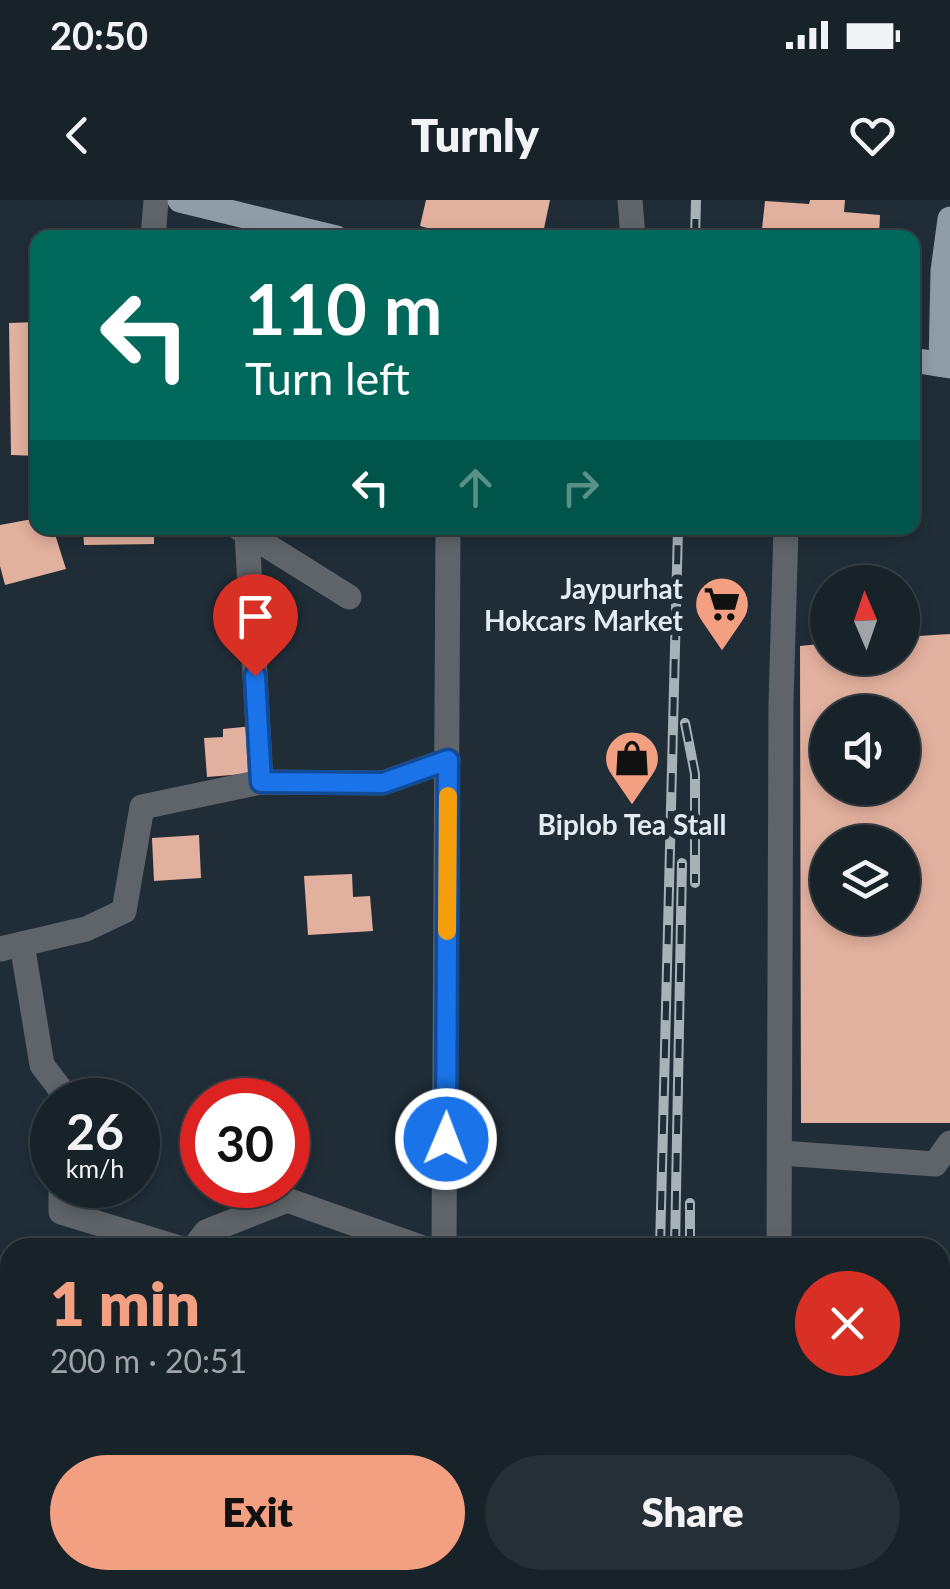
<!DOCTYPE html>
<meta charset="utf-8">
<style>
body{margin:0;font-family:Lato,sans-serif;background:#252f35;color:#f1f3f6;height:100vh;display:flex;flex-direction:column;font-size:38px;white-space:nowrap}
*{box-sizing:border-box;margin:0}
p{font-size:32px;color:#9fa4a8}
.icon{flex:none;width:55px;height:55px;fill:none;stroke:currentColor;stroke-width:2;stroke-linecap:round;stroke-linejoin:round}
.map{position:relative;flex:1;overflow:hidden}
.sheet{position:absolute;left:0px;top:1038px;width:950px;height:352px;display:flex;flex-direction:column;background:#182229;border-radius:30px 30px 0 0;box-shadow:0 5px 15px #0003,0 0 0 2px #363f46}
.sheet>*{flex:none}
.hud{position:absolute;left:30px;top:30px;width:890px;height:305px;border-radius:20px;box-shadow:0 5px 15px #0003,0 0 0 2px #363f46;background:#00695c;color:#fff;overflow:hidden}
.needle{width:65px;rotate:358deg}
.fabs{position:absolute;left:810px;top:365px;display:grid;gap:20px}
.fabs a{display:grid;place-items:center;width:110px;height:110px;border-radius:50%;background:#182229;box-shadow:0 5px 15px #0003,0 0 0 2px #363f46;font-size:50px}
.speed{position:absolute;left:30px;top:878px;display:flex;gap:20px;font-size:50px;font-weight:700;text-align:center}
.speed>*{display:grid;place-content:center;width:130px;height:130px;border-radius:50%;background:#182229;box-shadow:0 5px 15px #0003,0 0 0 2px #363f46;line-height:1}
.speed small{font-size:25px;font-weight:400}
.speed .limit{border:15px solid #d22;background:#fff;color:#111}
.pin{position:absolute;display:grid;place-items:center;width:85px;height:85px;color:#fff;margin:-102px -42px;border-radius:50% 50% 50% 0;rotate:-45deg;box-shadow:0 0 10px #0007}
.pin .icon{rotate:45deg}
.me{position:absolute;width:110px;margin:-55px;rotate:1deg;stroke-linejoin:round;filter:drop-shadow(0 0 8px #0008)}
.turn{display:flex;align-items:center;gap:35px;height:210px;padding:0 50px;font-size:45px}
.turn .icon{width:130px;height:130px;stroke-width:2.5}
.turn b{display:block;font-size:70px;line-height:85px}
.lanes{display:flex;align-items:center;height:95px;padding:0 50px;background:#0003;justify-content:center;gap:50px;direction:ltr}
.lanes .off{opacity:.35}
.round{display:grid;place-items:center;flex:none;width:105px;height:105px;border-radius:52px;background:#252f35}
.overview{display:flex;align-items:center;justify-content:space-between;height:170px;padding:0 50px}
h1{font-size:60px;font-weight:800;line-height:75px;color:#f39f82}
.button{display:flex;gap:20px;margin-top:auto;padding:20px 50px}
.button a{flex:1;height:115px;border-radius:60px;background:#f39f82;color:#111;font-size:40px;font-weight:800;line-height:115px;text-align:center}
.button a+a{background:#252f35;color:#f1f3f6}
.status{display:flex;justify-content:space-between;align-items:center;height:70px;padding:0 50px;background:#182229;direction:ltr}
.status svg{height:28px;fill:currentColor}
header{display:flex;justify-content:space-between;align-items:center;height:130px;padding:0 50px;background:#182229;font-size:45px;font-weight:800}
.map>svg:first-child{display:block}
.building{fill:#e2b09e;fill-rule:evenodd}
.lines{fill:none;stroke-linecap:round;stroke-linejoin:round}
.minor{stroke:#5e6469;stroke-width:25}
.major{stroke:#909ca7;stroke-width:25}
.rail-casing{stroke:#a7b1b8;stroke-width:10}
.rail{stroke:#202d37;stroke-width:6;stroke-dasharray:19;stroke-linecap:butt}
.route-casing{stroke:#114b97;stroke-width:25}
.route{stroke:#1a73e8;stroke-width:18}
.slow{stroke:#f59e0b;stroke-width:18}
.labels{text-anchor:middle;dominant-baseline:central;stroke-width:10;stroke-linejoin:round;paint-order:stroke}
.poi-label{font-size:28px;font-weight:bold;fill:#e3ebf2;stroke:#202d37;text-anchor:end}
</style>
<div class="status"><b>20:50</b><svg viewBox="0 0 49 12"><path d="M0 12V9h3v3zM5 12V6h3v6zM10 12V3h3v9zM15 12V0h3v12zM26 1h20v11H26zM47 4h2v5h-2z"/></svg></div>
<header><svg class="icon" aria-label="back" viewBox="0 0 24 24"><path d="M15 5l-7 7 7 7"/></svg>Turnly<svg class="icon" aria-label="heart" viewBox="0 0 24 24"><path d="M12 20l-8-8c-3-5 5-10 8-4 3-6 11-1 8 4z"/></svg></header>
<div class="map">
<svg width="950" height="1389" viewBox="0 0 950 1389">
<rect width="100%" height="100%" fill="#202d37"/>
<!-- building -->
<g class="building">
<path d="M426 0H550L542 38H463L420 26Z"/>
<path d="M810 0H845L844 12 880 15 879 36 788 28 787 38H761L765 1 809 4Z"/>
<path d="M38 122V256L11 255 9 123Z"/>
<path d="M38 318V328H53L66 369 5 385 0 366V325Z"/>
<path d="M83 328H154V344L84 345Z"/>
<path d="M950 434V923H801L800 446 828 443V458H902V437ZM828 512H902V588H828ZM828 642H902V718H828Z"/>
<path d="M253 526 257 573 207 577 204 538 223 537V529Z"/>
<path d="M199 635 201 678 154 681 152 638Z"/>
<path d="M352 674 353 697 370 696 373 731 308 735 304 676Z"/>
<rect x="611" y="1380" width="37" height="9"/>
</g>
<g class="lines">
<!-- minor -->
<g class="minor">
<path d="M630 0 633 38"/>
<path d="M153 38 156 0"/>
<path d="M239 328 349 397"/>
<path d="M247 333 261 582"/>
<path d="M22 744 42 865 61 890V900"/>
<path d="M0 749 86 729 124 711 142 607 261 582 383 583 448 560"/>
<path d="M781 953 935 964 950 943"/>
<path d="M61 985V1012L179 1048"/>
<path d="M194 1048 206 1032 287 1000 423 1048"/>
<path d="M444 1048 448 328"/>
<path d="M779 1048 781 502 786 328"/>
<path d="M940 1194H950"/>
<path d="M0 1243 10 1245"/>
<path d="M17 1389 18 1380"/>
<path d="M439 1389V1380"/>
<path d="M715 1389V1380"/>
<path d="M772 1389V1380"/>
</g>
<!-- major -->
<g class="major">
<path d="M180 0 336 38"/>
<path d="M912 160 950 166"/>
<path d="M941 164 943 71 950 19"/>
</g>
<!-- rail casing -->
<g class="rail-casing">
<g id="rail">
<path d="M695 38 696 0"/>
<path d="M685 523 695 574V683"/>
<path d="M660 1048 678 328"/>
<path d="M675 1048 682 663"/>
<path d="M690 1048V1003"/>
<path d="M654 1389 655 1380"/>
<path d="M684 1389 685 1380"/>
</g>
</g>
<!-- rail -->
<use href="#rail" class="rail"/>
</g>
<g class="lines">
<!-- route casing -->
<g class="route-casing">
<path id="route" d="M255 476 261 582 383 583 448 560 446 939"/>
</g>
<!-- route -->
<use href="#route" class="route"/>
<!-- slow -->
<path class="slow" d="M447 731 448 596"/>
</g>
<!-- icons -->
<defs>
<g id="supermarket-pin" transform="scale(2.875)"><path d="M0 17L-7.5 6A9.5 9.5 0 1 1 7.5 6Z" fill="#f39f82" stroke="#202d37"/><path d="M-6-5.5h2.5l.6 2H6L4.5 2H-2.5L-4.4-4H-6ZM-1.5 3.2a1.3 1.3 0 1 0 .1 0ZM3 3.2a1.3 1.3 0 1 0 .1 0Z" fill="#111"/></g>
<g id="shop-pin" transform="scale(2.875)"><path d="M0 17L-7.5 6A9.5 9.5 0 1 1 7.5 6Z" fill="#f39f82" stroke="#202d37"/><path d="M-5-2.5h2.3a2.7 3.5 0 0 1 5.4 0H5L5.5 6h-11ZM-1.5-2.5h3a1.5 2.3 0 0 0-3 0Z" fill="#111"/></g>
</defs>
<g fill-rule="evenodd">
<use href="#supermarket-pin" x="722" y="404"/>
<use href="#shop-pin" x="632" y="558"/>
</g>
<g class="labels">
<!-- poi labels -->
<g class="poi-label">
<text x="683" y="388">Jaypurhat<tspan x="683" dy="32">Hokcars Market</tspan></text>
<text x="632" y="624" text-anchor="middle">Biplob Tea Stall</text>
</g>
</g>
</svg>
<div class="fabs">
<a><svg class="needle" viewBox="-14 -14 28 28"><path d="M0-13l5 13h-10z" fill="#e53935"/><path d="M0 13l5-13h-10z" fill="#9fa4a8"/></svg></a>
<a><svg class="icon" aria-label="sound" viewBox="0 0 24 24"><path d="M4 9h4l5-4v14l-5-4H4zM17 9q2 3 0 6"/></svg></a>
<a><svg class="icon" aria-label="layers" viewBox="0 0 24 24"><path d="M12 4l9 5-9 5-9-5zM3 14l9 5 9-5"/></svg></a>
</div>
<div class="speed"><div>26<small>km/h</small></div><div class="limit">30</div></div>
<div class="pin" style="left:255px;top:476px;background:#d93025"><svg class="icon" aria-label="arrive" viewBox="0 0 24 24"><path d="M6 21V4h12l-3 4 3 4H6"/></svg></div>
<svg class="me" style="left:446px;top:939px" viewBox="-20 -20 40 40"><circle r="17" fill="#1a73e8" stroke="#fff" stroke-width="3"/><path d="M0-11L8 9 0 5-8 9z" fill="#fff"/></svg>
<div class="hud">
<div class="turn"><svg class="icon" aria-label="left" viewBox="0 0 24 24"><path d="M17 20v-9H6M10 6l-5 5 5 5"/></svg><div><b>110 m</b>Turn left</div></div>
<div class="lanes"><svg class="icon" aria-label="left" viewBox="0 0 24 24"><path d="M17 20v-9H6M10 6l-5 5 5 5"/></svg><svg class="icon off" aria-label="ahead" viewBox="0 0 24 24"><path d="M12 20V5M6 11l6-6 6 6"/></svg><svg class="icon off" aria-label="right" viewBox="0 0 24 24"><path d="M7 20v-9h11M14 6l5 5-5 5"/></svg></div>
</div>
<section class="sheet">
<div class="overview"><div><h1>1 min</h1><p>200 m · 20:51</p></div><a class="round" style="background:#d93025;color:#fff"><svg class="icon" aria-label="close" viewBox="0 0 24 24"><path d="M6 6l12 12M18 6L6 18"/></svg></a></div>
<div class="button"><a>Exit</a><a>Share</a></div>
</section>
</div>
